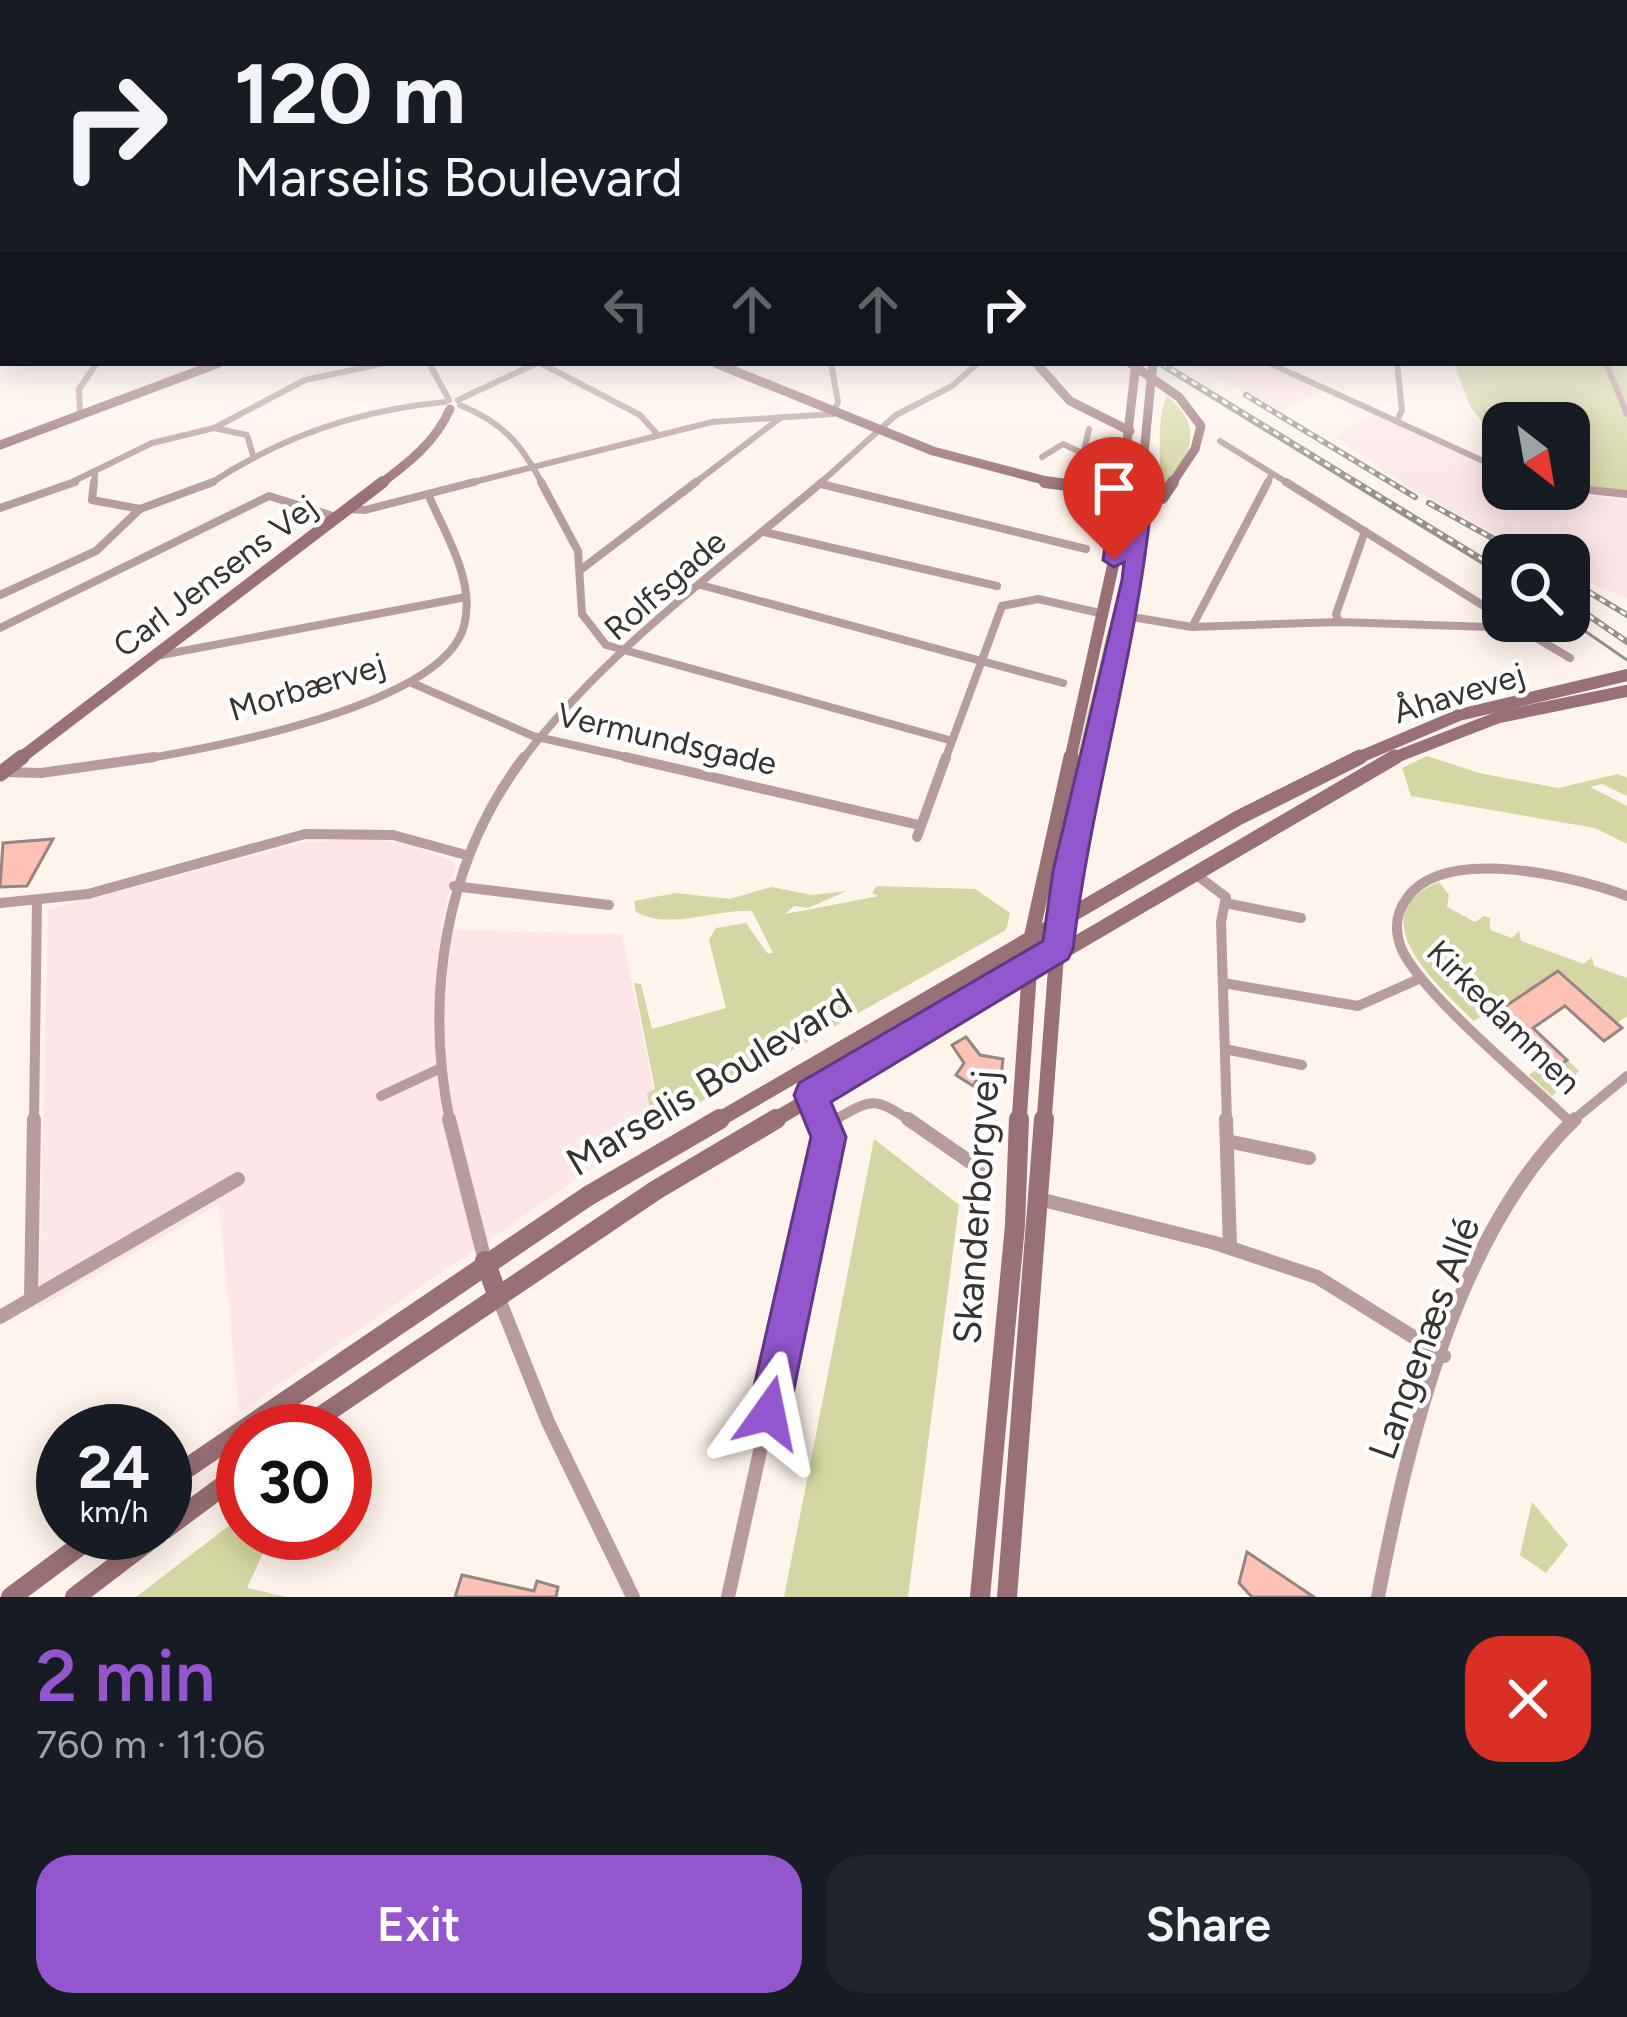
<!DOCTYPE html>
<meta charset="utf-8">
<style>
body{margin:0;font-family:Figtree,sans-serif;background:#20242c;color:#f1f3f6;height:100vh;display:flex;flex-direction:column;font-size:45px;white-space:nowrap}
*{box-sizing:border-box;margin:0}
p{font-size:39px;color:#9ea1a6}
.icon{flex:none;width:66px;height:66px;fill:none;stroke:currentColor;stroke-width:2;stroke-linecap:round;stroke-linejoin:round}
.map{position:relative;height:1597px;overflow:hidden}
.sheet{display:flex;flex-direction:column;background:#171b24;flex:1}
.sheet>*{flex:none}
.hud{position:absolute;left:0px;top:0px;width:1629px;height:366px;box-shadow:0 6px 30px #0003;background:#171b24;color:#f1f3f6;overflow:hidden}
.needle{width:78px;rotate:149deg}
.fabs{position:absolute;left:1482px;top:402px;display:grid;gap:24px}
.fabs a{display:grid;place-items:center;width:108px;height:108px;border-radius:24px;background:#171b24;box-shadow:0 6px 30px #0003;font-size:60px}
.speed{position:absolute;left:36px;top:1404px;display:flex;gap:24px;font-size:60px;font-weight:700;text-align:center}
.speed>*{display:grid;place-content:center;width:156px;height:156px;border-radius:50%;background:#171b24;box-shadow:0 6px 30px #0003;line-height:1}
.speed small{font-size:30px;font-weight:400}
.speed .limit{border:18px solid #d22;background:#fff;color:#111}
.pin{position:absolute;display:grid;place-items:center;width:102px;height:102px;color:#fff;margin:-123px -51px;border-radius:50% 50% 50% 0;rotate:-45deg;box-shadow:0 0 12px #0007}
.pin .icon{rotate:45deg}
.me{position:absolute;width:132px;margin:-66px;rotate:12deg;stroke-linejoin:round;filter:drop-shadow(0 0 9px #0008)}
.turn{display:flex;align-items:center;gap:42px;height:252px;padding:0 36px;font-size:54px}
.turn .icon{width:156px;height:156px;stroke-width:2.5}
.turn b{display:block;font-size:84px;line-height:102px}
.lanes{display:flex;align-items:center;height:114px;padding:0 36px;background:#0003;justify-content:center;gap:60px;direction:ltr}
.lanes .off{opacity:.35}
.round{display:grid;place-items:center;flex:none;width:126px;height:126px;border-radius:36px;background:#20242c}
.overview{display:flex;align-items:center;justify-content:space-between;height:204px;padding:0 36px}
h1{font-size:72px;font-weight:600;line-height:90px;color:#9456cd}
.primary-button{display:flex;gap:24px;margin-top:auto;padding:24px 36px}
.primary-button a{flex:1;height:138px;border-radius:36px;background:#9456cd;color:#fff;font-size:48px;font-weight:600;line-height:138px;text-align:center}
.primary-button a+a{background:#20242c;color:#f1f3f6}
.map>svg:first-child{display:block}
.industrial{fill:#fce6e7}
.green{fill:#d4d6a3}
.building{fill:#fec1b5;stroke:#968683;stroke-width:3}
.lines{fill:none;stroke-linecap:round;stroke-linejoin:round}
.street-far3{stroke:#b79c9e;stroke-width:6}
.street-far2{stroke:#b79c9e;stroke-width:8}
.street-far1{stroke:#b79c9e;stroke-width:10}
.street{stroke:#b79c9e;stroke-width:14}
.secondary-far3{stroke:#987075;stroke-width:9}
.secondary-far2{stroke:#987075;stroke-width:12}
.secondary-far1{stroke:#987075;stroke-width:15}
.secondary{stroke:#987075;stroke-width:20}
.tram{stroke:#979089;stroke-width:3}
.rail-casing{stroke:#979089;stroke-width:6}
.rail{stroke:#fff;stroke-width:3;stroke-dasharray:6;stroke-linecap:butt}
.secondary-bridge{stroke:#987075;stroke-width:9}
.route{fill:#9456cd;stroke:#603885;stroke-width:3}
.labels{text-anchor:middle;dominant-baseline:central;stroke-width:9;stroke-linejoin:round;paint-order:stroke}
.street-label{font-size:33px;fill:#38332f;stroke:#fff}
.near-street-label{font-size:39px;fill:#38332f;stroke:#fff}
</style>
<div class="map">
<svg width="1627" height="1597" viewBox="0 0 1627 1597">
<rect width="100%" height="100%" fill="#fef4eb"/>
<!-- industrial -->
<g class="industrial">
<path d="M1188 363H1260L1321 390 1282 410Z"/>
<path d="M1373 414 1503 474V489L1627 499V598L1569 574V555H1534L1413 490 1335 437Z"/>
<path d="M368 839 412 844 456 863 440 930 622 934 660 1122 239 1412 219 1204 39 1308 48 910 304 842Z"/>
</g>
<!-- green -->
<g class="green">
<path d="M1627 287V491L1569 485V423H1503V451L1469 404 1454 363H1626Z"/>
<path d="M1167 396C1208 430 1189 457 1160 493 1162 465 1155 419 1167 396Z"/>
<path d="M1109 625 1100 699 1053 897 1076 761Z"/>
<path d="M1427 756 1479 773 1558 788 1618 774 1627 778V796L1602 784 1590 787 1627 806V844L1595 828 1411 796 1402 768Z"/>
<path d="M1439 882 1449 895 1447 907 1475 922 1484 916 1490 918V930L1512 938 1519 931 1521 941 1584 964 1592 957 1594 966 1627 978V1016L1617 1023 1557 971 1492 1015 1550 1072 1567 1060 1579 1071 1552 1096 1529 1075 1541 1066 1485 1014 1474 1021C1440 988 1356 915 1439 882Z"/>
<path d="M877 886 975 889 1010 913 1006 930 654 1128 647 1093 655 1089 634 983 641 984 652 1029 726 1008 709 940 716 928 746 923 767 953H773L752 911C716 908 672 931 636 912L634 901 676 893 730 899 771 887 812 895 847 891 808 908 794 906 785 914 879 896 872 893Z"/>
<path d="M874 1139 959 1205 908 1597H784Z"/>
<path d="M1532 1502 1568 1545 1546 1573 1520 1555Z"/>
<path d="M243 1515V1533L345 1535 339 1551 269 1540 247 1588 287 1597H136Z"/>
</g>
<!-- building -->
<g class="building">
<path d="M53 839 27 886 0 887 3 843Z"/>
<path d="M1558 971 1622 1028 1604 1041 1565 1006 1533 1028 1567 1060 1551 1072 1491 1016Z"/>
<path d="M966 1037 980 1055 1003 1059 1001 1078 981 1073 973 1086 956 1075 964 1063 952 1045Z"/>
<path d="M1247 1552 1314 1597H1252L1239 1583Z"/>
<path d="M462 1575 534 1591 537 1581 558 1587 556 1597H455Z"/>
</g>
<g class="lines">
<!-- street-far3 -->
<g class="street-far3">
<path d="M429 363 449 400"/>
<path d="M540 363 640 415 657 434"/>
<path d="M1269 363 1503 470"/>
<path d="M1397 363 1402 410 1397 421"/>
<path d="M1606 363 1627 414"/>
<path d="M458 400 537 363"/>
<path d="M460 405C504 423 521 444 543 485"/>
<path d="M80 415 79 389 97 363"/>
<path d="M214 428 247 435 253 455"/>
<path d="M1220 441 1291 485"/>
<path d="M1042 457 1063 444 1084 454"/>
<path d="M821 484 826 485"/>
<path d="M66 485 152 443 214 428 305 380 385 363"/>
<path d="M94 485 95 474"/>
<path d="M208 485C281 436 358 410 445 402"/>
<path d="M462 485 712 422 833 414 838 402 831 363"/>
<path d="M692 485 780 418"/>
<path d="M818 485 896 415 952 386 978 363"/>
<path d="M1076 485 1089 429"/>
<path d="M1266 485 1272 474"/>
</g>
<!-- street-far2 -->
<g class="street-far2">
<path d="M94 482 92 500 140 509"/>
<path d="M541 482 578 551 582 614 606 645 949 740"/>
<path d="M1286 482 1503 618"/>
<path d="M821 484 1086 549"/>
<path d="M1569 488 1627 494"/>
<path d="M0 508 75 482"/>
<path d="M348 509 365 510 474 482"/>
<path d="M764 532 997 586"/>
<path d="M583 568 696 482"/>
<path d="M701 585 1063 683"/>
<path d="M0 595 96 551 140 509 213 482"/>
<path d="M1126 616 1192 627 1339 622 1519 628"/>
<path d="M1339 622 1336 614 1365 531"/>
<path d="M1192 627 1268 482"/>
<path d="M1518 627 1570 658"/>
<path d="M0 628 269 496 336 517"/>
<path d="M156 656 466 597"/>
<path d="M412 683 533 736 639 760"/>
<path d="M138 760C211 748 443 706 464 626 476 581 445 534 428 494"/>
<path d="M522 760C606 651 717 571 822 482"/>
<path d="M945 760 1002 606 1038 599 1104 614"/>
</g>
<!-- street-far1 -->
<g class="street-far1">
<path d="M626 757 919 825"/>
<path d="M5 772 41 773 154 757"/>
<path d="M917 837 946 757"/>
<path d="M1195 874 1226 897 1221 922 1227 1122"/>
<path d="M454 886 609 905"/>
<path d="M0 903 88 894 305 834 393 835 466 855"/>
<path d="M1225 903 1301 918"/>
<path d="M1223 983 1358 1006 1421 978"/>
<path d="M1225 1049 1302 1065"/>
<path d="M811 1095 823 1122"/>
<path d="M381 1096 441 1068"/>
<path d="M34 1122 37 900"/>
<path d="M450 1122C424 996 445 861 524 757"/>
<path d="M831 1122C872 1099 872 1095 912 1122"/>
<path d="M1570 1122C1529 1082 1424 996 1402 950 1394 931 1395 914 1407 898 1445 844 1576 877 1627 896"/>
<path d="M1571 1122 1627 1076"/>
</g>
<!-- street -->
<g class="street">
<path d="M449 1119 485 1261"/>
<path d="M908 1119 986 1173"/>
<path d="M1226 1119 1230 1247"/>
<path d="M828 1124 836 1119"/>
<path d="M1227 1141 1309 1158"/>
<path d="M1039 1199 1215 1243 1317 1277 1444 1356"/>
<path d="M31 1299 34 1119"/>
<path d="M499 1299 548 1422 633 1597"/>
<path d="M0 1317 238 1179"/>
<path d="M728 1597 829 1137 821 1119"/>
<path d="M1378 1597C1408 1440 1456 1233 1575 1119"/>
</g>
<!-- secondary-far3 -->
<g class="secondary-far3">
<path d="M0 349 3 345"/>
<path d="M715 363 933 451 1062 485"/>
<path d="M1036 363 1070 401 1130 431"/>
<path d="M1130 363 1179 397 1201 426 1195 449 1171 485"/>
<path d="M0 445 219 363"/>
<path d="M379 485C408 463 435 443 450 409"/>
<path d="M1122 485 1134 380"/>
<path d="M1141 485 1150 391"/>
</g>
<!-- secondary-far2 -->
<g class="secondary-far2">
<path d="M1045 482 1162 498 1173 482"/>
<path d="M18 760 383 482"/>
<path d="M1070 760 1114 561 1123 482"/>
<path d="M1093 760 1133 579 1142 482"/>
<path d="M1353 760 1459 715 1627 675"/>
<path d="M1388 760 1499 717 1627 691"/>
</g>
<!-- secondary-far1 -->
<g class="secondary-far1">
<path d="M0 774 22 757"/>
<path d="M715 1122 1238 818 1360 757"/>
<path d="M771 1122 1395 757"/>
<path d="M1019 1122 1032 934 1071 757"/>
<path d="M1044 1122 1057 949 1093 757"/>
</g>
<!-- secondary -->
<g class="secondary">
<path d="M485 1261 497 1294"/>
<path d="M299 1431 656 1190 776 1119"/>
<path d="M165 1483 588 1196 720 1119"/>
<path d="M165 1529 243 1471"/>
<path d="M11 1597 97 1533"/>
<path d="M75 1597 159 1533"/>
<path d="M980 1597 1015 1225 1019 1119"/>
<path d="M1007 1597 1044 1119"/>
</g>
<!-- tram -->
<g class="tram">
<path d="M1156 363 1503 576"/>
<path d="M1569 620 1627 660"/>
</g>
<!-- rail casing -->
<g class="rail-casing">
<g id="rail">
<path d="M1161 363 1503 572"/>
<path d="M1246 395 1415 497"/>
<path d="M1429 503 1523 555"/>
<path d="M1569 580 1627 615"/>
<path d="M1569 602 1627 642"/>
</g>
</g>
<!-- rail -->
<use href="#rail" class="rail"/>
<!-- secondary-bridge -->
<g class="secondary-bridge">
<path d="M1134 380 1136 363"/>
<path d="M1150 391 1153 363"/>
</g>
</g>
<!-- sky -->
<linearGradient id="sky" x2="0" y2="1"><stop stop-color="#86b7e7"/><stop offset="0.55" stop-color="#fffaf6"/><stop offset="1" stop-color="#fffaf6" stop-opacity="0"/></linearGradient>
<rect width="1627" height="498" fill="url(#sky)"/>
<!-- route -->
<path class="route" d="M1123 488 1152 496C1138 649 1091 797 1073 949L1068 959 831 1102 846 1137 789 1413 783 1428 769 1434 754 1428 748 1413 811 1137 794 1095 799 1083 1043 941 1053 871 1122 580 1124 562 1114 567 1103 560 1113 494Z"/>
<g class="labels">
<!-- street labels -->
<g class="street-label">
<text transform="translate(215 576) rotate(-37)">Carl Jensens Vej</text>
<text transform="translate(665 585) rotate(-41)">Rolfsgade</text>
<text transform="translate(307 687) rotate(-17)">Morbærvej</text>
<text transform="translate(1459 693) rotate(-17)">Åhavevej</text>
<text transform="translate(667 739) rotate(13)">Vermundsgade</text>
<text transform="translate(1504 1017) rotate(45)">Kirkedammen</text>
</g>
<!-- near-street labels -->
<g class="near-street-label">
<text transform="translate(709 1082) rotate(-31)">Marselis Boulevard</text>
<text transform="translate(976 1207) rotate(-86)">Skanderborgvej</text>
<text transform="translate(1424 1338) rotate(-70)">Langenæs Allé</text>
</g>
</g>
</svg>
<div class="fabs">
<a><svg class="needle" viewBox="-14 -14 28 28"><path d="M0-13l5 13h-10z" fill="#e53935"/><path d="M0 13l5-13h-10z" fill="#9ea1a6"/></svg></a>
<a><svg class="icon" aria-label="search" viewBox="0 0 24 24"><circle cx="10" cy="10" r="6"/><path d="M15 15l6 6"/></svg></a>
</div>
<div class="speed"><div>24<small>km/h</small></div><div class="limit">30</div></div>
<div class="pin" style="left:1114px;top:560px;background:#d93025"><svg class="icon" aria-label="arrive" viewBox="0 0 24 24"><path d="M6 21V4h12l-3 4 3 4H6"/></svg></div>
<svg class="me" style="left:769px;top:1413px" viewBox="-20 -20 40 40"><path d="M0-17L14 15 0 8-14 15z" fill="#9456cd" stroke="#fff" stroke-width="4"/></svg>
<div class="hud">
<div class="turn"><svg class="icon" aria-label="right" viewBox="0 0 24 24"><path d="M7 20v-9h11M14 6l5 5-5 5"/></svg><div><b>120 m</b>Marselis Boulevard</div></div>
<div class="lanes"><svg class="icon off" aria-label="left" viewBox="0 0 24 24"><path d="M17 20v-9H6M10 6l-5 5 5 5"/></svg><svg class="icon off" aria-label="ahead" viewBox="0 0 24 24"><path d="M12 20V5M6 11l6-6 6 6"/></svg><svg class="icon off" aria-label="ahead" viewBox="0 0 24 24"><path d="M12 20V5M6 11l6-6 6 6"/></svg><svg class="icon" aria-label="right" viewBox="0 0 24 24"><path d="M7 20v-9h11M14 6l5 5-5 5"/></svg></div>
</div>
</div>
<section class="sheet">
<div class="overview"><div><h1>2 min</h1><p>760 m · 11:06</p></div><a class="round" style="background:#d93025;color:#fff"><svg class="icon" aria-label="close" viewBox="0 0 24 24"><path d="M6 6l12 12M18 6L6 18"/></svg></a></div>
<div class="primary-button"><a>Exit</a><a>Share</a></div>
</section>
